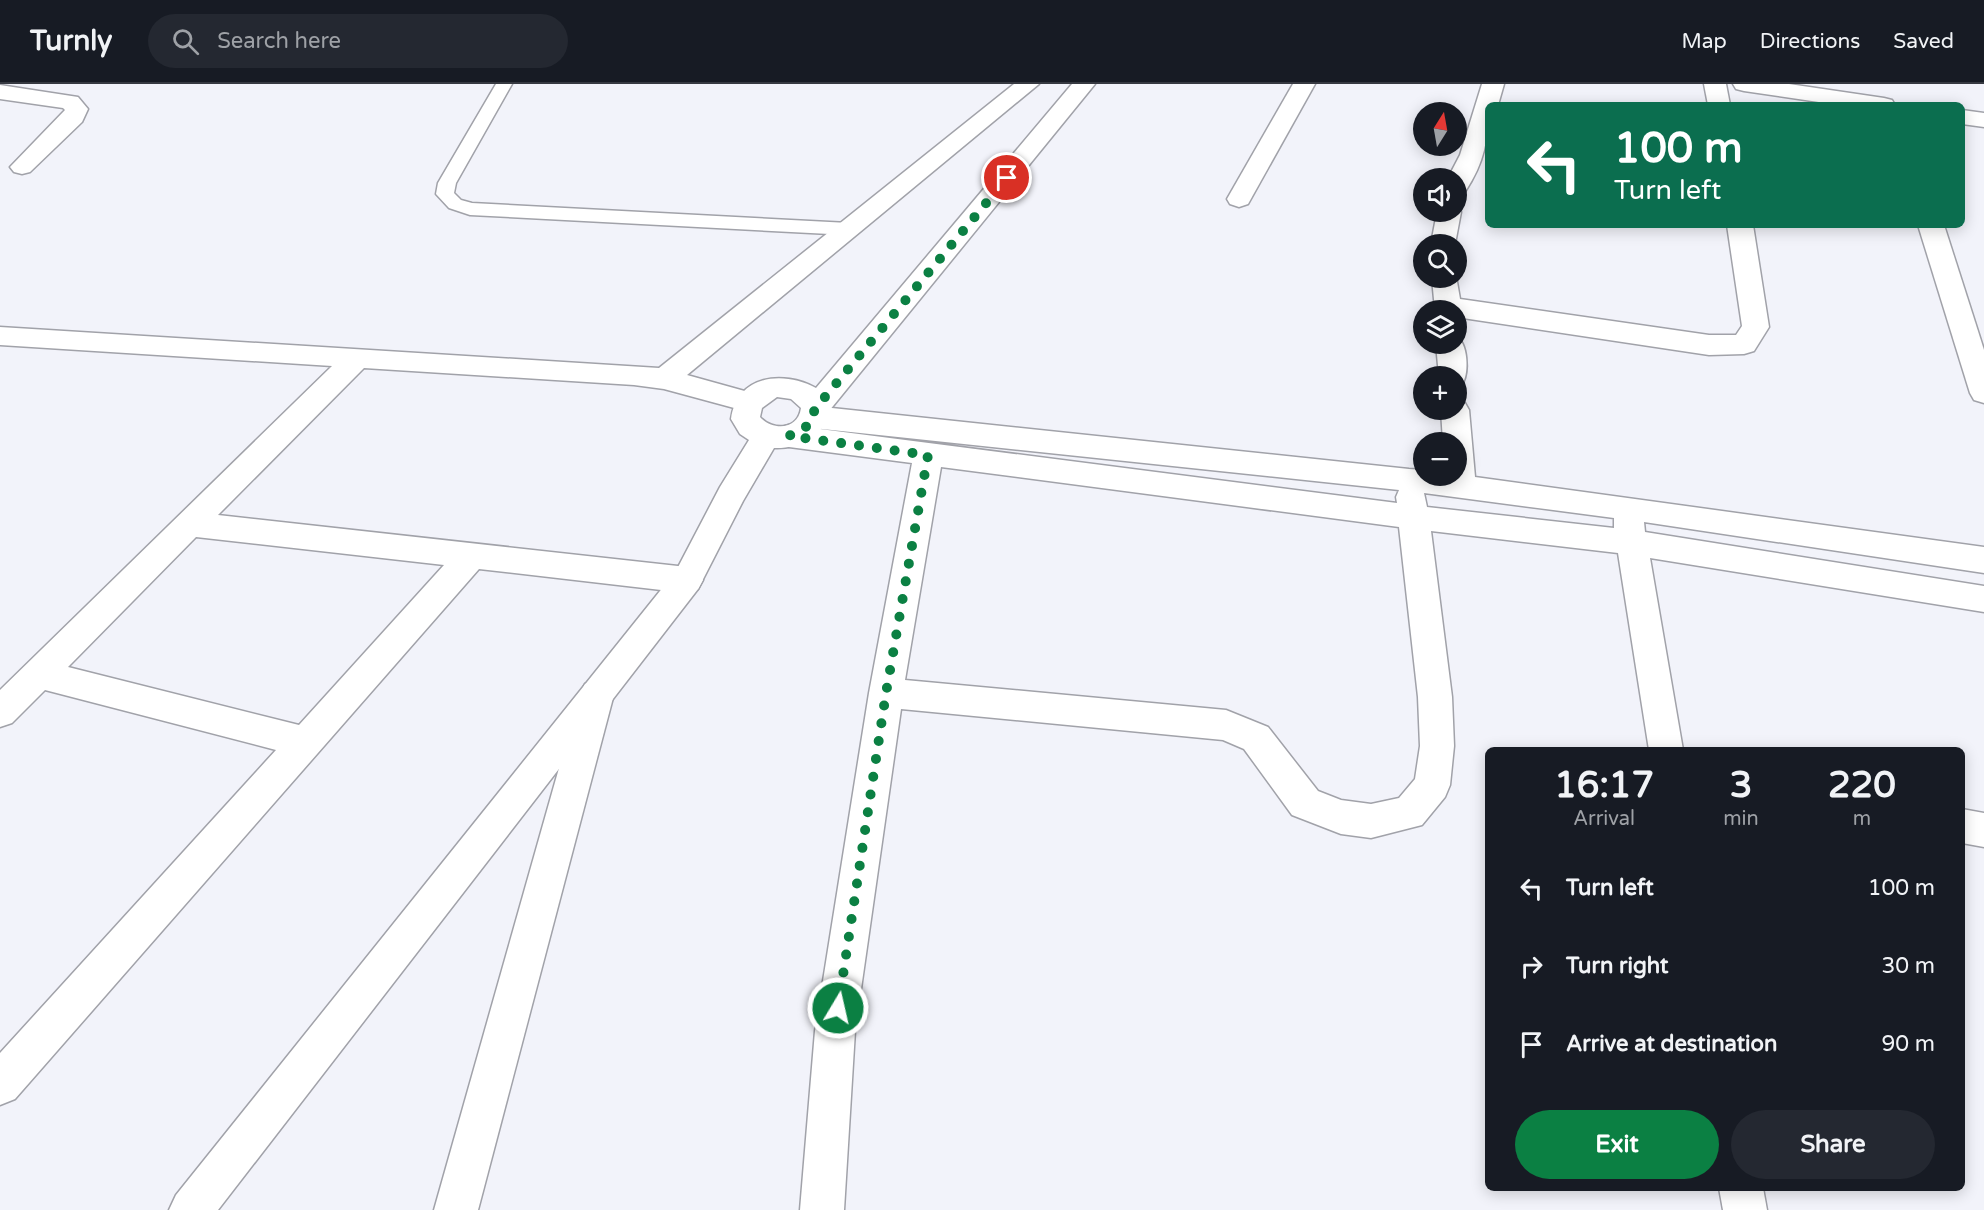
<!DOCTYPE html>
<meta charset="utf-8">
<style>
body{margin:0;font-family:"Varela Round",sans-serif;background:#242831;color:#f1f3f6;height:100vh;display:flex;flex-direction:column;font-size:22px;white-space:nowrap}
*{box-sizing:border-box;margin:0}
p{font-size:20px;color:#9ea1a6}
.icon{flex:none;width:33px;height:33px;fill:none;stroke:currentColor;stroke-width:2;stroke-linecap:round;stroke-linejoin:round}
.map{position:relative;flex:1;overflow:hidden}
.side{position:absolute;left:1485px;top:663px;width:480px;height:444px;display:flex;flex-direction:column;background:#171b24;border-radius:9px;box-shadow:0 3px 15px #0003}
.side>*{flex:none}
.hud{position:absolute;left:1485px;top:18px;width:480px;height:126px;border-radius:9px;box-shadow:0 3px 15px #0003;background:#0b6e4f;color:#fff;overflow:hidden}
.needle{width:39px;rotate:11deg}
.tools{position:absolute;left:1413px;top:18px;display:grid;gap:12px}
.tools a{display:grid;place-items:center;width:54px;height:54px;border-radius:50%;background:#171b24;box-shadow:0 3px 15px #0003;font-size:30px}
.pin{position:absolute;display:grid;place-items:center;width:51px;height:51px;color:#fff;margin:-26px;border:3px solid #fff;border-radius:50%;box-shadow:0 2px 6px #0007}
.me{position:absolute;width:66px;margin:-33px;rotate:9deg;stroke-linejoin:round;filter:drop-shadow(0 0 4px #0008)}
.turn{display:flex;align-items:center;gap:21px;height:126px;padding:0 30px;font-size:27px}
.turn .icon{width:78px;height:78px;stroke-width:2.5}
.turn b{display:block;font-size:42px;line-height:51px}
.eta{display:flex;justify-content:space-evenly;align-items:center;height:102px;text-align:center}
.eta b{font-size:36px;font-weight:700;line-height:42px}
.cta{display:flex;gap:12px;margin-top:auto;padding:12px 30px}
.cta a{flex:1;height:69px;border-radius:36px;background:#0b8043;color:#fff;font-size:24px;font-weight:700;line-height:69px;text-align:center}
.cta a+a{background:#242831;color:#f1f3f6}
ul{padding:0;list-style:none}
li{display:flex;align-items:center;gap:18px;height:78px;padding:0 30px}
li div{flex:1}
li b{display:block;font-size:22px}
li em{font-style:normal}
header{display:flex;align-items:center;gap:36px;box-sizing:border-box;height:84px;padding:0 30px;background:#171b24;border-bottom:2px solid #363941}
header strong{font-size:28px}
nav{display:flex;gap:33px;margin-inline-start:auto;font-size:21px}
.search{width:420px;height:54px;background:#242831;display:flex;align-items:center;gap:15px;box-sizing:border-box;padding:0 21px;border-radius:33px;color:#9ea1a6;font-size:22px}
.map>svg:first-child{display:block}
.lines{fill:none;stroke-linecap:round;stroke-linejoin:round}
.lane-casing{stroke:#a1a2a9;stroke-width:3}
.street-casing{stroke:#a1a2a9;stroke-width:3}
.secondary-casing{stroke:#a1a2a9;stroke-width:3}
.lane{fill:#fff;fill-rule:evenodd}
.street{fill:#fff;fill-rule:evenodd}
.secondary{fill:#fff;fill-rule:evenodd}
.route{stroke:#0b8043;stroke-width:10;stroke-dasharray:0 18}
</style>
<header>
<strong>Turnly</strong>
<div class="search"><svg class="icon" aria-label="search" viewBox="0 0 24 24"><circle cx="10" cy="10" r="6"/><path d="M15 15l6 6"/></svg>Search here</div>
<nav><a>Map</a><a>Directions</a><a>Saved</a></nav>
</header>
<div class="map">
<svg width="1984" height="1126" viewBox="0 0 1984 1126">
<rect width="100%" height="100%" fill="#f2f3fa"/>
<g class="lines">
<!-- lane casing -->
<g class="lane-casing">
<path id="lane" d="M496 0H512L456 99 454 109 461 116 472 119 849 139 855 141 858 145 855 149 849 151 470 131 449 124 436 110 438 99Z"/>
</g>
<!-- street casing -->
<g class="street-casing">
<g id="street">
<path d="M1014 0H1039L687 291 759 311 763 318 759 325 749 328 664 305 634 301 364 284 218 431 687 483 698 487 703 496 698 505 687 509 479 485 15 1015 0 1021V969L276 666 45 606 12 639 0 643V606L332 282 0 261V243L659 284ZM196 453 444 481 299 641 68 583Z"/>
<path d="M1293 0H1315L1248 120 1239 123 1230 120 1227 115Z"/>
<path d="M1482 0H1504L1498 21H1488C1488 57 1485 77 1465 108L1456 111V94H1448L1460 71Z"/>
<path d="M1704 0H1726L1730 21H1708Z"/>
<path d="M1733 0H1789L1884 14 1892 16 1895 21H1839L1744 7 1736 5Z"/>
<path d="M0 1 78 13 88 25 82 38 30 88 22 90 14 88 10 83 65 26 63 24 0 15Z"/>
<path d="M1962 26 1984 29V43L1962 40Z"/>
<path d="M1456 122 1461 128 1455 160H1431L1437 128H1456Z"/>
<path d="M1727 141H1753L1769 243 1754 267 1744 270 1709 271 1456 233V226H1435L1432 194H1456V192L1460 215 1709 251H1736L1742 242Z"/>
<path d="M1918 141H1944L1984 266V319L1974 316 1970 309Z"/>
<path d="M1456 252C1468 259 1469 288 1463 299L1456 301V292H1439L1436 260H1456Z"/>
<path d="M1456 316 1465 319 1469 326 1475 393 1984 463V489L1644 438 1645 448 1984 502V528L1650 474 1683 666H1649L1618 469 1431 447 1452 613 1454 662 1450 701 1445 713 1422 741 1371 754 1341 750 1292 731 1244 665 1223 656 901 625 855 947 844 1126H800L815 947 869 609 912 379 789 363 779 360 774 352 779 344 789 341 1397 419 1396 413 1399 406 813 344 803 340 799 333 803 326 813 322 1409 385 1424 386V392H1456V358H1443L1441 326H1456ZM941 383 1399 443 1418 613 1420 662 1415 695 1399 714 1371 720 1341 716 1318 707 1268 643 1226 626 905 596ZM1424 409 1614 434V444L1427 423Z"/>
<path d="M597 595 609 600 614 610 478 1126H434L580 610 585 600Z"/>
<path d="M1962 725 1984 729V763L1962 759Z"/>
<path d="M1719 1104H1763L1767 1126H1723Z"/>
</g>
</g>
<!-- secondary casing -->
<g class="secondary-casing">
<path id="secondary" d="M1072 0H1095L829 327C824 353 798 365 774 364L743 417 698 505 218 1126H169L176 1111 676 487 720 403 749 356 740 350 731 335C737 291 783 286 816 304ZM777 313 791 315 801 324C798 346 773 347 760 333L762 324Z"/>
</g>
<!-- lane -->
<use href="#lane" class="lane"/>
<!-- street -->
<use href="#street" class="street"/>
<!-- secondary -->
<use href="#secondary" class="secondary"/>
</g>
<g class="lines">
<!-- route -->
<path class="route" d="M838 924 886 609 928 371 789 352 809 341 815 325 1007 94"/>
</g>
</svg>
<div class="tools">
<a><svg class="needle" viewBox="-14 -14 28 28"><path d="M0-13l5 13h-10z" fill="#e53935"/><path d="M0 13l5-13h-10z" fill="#9ea1a6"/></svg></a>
<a><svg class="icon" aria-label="sound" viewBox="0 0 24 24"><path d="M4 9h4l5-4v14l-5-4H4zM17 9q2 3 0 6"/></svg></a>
<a><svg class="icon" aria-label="search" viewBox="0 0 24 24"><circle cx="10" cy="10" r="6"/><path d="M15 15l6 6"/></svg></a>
<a><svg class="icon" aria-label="layers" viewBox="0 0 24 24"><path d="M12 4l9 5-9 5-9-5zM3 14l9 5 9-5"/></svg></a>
<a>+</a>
<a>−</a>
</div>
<div class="pin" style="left:1007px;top:94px;background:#d93025"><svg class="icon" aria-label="arrive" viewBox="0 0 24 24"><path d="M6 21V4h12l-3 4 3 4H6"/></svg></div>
<svg class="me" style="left:838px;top:924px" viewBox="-20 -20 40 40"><circle r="17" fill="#0b8043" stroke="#fff" stroke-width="3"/><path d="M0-11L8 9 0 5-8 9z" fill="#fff"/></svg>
<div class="hud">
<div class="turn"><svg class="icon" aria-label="left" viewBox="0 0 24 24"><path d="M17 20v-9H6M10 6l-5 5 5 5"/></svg><div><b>100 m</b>Turn left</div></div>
</div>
<section class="side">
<div class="eta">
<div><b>16:17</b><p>Arrival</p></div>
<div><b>3</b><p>min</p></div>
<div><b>220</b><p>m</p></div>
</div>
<ul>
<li><svg class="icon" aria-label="left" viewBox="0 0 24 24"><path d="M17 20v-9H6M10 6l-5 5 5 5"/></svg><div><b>Turn left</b></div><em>100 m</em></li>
<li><svg class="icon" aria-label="right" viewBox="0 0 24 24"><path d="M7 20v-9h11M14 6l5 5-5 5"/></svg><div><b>Turn right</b></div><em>30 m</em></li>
<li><svg class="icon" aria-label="arrive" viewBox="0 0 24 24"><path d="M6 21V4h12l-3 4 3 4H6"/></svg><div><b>Arrive at destination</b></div><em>90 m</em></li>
</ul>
<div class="cta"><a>Exit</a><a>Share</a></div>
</section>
</div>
